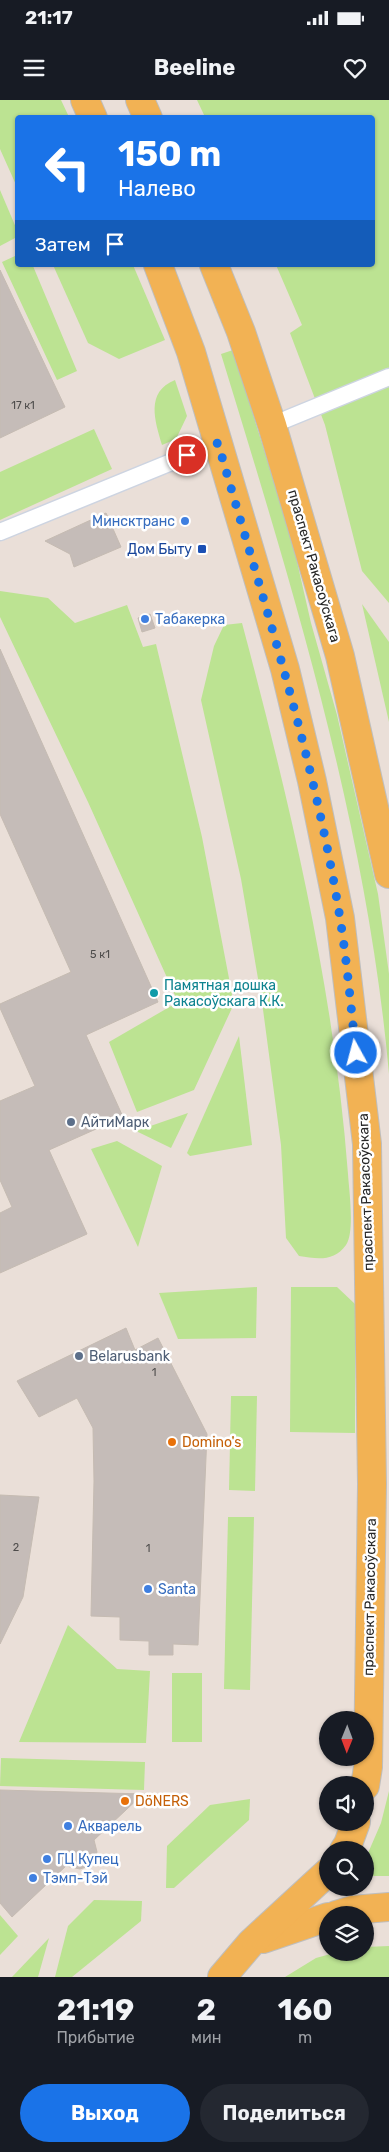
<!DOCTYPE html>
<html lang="ru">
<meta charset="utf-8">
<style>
body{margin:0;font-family:Rubik,sans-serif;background:#242831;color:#f1f3f6;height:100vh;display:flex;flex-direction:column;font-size:19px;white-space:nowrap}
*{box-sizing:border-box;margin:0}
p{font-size:16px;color:#9ea1a6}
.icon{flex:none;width:28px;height:28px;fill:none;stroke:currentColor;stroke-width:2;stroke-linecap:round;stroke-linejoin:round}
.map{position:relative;height:1877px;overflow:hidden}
.details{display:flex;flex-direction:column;background:#171b24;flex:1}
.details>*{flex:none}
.top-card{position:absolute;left:15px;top:15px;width:360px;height:152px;border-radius:5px;box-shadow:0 1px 4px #0004;background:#1a73e8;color:#fff;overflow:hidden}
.needle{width:32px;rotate:181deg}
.buttons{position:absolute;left:319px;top:1611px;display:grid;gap:10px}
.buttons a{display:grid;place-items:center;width:55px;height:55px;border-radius:50%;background:#171b24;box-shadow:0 1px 4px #0004;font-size:25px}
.pin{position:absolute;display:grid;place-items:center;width:42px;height:42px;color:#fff;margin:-21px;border:2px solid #fff;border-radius:50%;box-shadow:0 1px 5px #0007}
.me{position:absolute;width:55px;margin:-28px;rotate:353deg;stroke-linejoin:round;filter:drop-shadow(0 0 4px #0008)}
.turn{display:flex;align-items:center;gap:18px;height:105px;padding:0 20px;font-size:22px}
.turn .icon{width:65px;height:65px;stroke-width:2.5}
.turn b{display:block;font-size:35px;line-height:42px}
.then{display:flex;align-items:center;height:48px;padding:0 20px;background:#0003;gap:10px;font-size:19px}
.eta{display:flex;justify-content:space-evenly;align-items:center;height:85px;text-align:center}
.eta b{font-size:30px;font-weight:700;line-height:35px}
.primary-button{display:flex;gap:10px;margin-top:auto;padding:10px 20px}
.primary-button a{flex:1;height:58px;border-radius:30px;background:#1a73e8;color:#fff;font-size:20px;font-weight:700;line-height:58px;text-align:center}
.primary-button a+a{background:#242831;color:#f1f3f6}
.status{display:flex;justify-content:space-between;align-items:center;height:35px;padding:0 25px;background:#171b24;direction:ltr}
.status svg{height:14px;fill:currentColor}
header{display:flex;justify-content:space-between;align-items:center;height:65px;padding:0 20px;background:#171b24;font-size:22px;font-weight:700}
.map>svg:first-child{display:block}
.green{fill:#bce392}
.building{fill:#c5bcb8;stroke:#c5bbb2}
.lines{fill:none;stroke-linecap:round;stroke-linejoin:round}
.lane-casing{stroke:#cdd4e1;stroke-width:19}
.primary-casing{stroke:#bebebe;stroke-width:30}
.lane{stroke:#fff;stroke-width:16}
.primary{stroke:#f2b254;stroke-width:28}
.route{stroke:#1a73e8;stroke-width:9;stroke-dasharray:0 16.2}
.shop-dot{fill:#3f7fe0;stroke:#fff;stroke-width:2}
.transit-dot{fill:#1a4fb4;stroke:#fff;stroke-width:2}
.culture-dot{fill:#0f9aa8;stroke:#fff;stroke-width:2}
.service-dot{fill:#5c6f8a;stroke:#fff;stroke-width:2}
.food-dot{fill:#e8710a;stroke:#fff;stroke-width:2}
.labels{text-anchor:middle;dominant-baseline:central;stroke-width:5;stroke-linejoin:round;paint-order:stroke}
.number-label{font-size:11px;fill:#4e4c4b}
.shop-label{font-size:14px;fill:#366cbe;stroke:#fff;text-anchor:start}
.transit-label{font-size:14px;fill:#164399;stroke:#fff;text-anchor:end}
.street-label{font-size:14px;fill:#272727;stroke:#fff}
.culture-label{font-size:14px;fill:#0d838f;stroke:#fff;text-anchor:start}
.service-label{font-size:14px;fill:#4e5e75;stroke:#fff;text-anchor:start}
.food-label{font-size:14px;fill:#c56008;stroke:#fff;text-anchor:start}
</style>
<div class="status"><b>21:17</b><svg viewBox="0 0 49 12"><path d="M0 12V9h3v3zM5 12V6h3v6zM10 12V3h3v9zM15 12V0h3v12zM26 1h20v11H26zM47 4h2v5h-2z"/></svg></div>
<header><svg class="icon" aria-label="menu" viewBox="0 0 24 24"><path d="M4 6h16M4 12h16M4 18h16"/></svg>Beeline<svg class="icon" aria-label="heart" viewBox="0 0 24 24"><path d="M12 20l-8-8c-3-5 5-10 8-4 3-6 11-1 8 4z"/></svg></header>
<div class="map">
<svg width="389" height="1877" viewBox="0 0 389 1877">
<rect width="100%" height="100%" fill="#eadfd8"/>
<!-- green -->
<g class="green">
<path d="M0 0H61L69 17 18 18 17 87 0 49Z"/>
<path d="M197 0H389V503L362 471 325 325 290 233 302 225 276 165H372V18L205 17Z"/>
<path d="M0 90 17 130V137L0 146Z"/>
<path d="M15 156 17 157 18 165 33 166 77 271 57 280 2 162Z"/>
<path d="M53 165H133L165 240 119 259 88 243Z"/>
<path d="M233 250 292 440 311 523 337 615 378 794 389 874V974C367 727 293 489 221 254Z"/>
<path d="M175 280 187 316 176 339 162 345C155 321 145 292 175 280Z"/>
<path d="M94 329 112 369 0 420V372Z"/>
<path d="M0 491 48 498 75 523 127 505 143 547 156 544 202 737 232 894V908L194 990 137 1012 109 942 178 902 88 702 0 517Z"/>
<path d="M362 504 389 542V622Z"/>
<path d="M242 523C290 703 334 888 348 1074 349 1090 355 1132 346 1145 334 1162 317 1159 299 1156L286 1138 281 1045 262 902 241 779 201 600 214 546 224 525Z"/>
<path d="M239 936 252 1045 190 1056 187 1053Z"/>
<path d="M188 1013 171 1048 136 1031Z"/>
<path d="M117 1041 162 1066 138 1147 91 1049Z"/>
<path d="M257 1187 256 1238 178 1239 159 1193Z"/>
<path d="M291 1187H337L355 1204V1333L290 1332Z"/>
<path d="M231 1296H257L255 1391 229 1390Z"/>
<path d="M228 1417H254L250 1590 224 1589Z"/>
<path d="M68 1525 117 1569 150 1571 146 1643 19 1642Z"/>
<rect x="172" y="1573" width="30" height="69"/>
<path d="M1 1658 145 1662 144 1690 0 1686Z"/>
<path d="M389 1691V1776H365V1760L381 1723Z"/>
<path d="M250 1699 249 1720 174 1788H166L167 1746 210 1705Z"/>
<path d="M94 1800 142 1801 141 1821 72 1877H55L68 1826Z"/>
<path d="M0 1815 18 1836 0 1855Z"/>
<path d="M49 1838 38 1877H12Z"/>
<path d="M389 1846V1877H285L316 1858 334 1853 365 1852V1847Z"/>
</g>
<!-- building -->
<g class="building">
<path d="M0 170 65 307 0 338Z"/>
<path d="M106 413 121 447 74 467 70 454 45 441Z"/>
<path d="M150 514 155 528 142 532 138 518Z"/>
<path d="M0 549 158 902 86 935 123 1017 49 1050 87 1134 0 1173V1113L12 1107 0 1080V1001L35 986 0 908V904L71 872 0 714Z"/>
<path d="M126 1228 135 1250 158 1238 207 1334 198 1545 173 1544V1555H149V1541L120 1540V1517L91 1516 94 1381 93 1328 77 1298 39 1317 17 1281Z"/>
<path d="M0 1395 39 1397 23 1497 0 1544Z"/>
<path d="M0 1690 143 1694 94 1740 97 1752 92 1765 80 1769 66 1766 12 1817 0 1803Z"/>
</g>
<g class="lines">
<!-- lane casing -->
<g class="lane-casing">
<g id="lane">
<path d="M272 325 389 277"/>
<path d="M0 432 218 343"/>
</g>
</g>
<!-- primary casing -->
<g class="primary-casing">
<g id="primary">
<path d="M85 0 93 18"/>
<path d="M140 0 148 18"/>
<path d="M158 165 191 252 285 569 312 681 340 818 367 1044 372 1384 368 1667 365 1686"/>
<path d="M214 165 241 232 272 325 340 556 389 774"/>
<path d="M344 1750 348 1744 356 1722"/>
<path d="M336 1815 352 1810 389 1807"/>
<path d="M263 1839 328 1817"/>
<path d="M222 1877 251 1843 328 1772"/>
</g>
</g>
<!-- lane -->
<use href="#lane" class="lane"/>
<!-- primary -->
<use href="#primary" class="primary"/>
</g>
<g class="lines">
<!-- route -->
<path class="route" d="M187 355 218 343C263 500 314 656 340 818 347 862 351 908 356 953"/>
</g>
<!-- markers -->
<g class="shop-dot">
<circle cx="185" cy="421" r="5"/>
<circle cx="145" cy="519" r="5"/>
<circle cx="148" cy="1489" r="5"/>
<circle cx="68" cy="1726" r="5"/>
<circle cx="47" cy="1759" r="5"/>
<circle cx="33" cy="1778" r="5"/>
</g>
<rect class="transit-dot" x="197" y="444" width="10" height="10" rx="2.5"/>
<circle class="culture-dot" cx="154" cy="893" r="5"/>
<g class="service-dot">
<circle cx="71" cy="1022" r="5"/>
<circle cx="79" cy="1256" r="5"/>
</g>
<g class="food-dot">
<circle cx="172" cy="1342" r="5"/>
<circle cx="125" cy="1701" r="5"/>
</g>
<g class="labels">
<!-- number labels -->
<g class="number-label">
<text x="23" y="305">17 к1</text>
<text x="100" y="854">5 к1</text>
<text x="154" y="1272">1</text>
<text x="16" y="1447">2</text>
<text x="148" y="1448">1</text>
</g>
<!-- shop labels -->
<g class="shop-label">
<text x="175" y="421" text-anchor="end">Минсктранс</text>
<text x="155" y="519">Табакерка</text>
<text x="158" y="1489">Santa</text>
<text x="78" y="1726">Акварель</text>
<text x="57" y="1759">ГЦ Купец</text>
<text x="43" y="1778">Тэмп-Тэй</text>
</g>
<!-- transit labels -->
<g class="transit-label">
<text x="192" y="449">Дом Быту</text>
</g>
<!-- street labels -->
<g class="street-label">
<text transform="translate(314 466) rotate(74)">праспект Ракасоўскага</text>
<text transform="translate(366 1092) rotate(-92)">праспект Ракасоўскага</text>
<text transform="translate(370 1497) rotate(-89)">праспект Ракасоўскага</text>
</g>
<!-- culture labels -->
<g class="culture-label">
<text x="164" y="885">Памятная дошка<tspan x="164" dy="16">Ракасоўскага К.К.</tspan></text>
</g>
<!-- service labels -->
<g class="service-label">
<text x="81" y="1022">АйтиМарк</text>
<text x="89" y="1256">Belarusbank</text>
</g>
<!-- food labels -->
<g class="food-label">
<text x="182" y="1342">Domino's</text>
<text x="135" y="1701">DöNERS</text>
</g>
</g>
</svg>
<div class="buttons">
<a><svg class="needle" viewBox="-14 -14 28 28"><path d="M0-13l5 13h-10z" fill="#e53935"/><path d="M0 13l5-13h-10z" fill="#9ea1a6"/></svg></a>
<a><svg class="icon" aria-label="sound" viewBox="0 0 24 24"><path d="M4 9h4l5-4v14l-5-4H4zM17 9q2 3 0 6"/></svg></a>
<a><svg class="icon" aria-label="search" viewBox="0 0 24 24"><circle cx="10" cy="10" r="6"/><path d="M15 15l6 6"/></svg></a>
<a><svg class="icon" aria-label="layers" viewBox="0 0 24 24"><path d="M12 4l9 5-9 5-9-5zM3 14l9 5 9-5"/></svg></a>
</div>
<div class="pin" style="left:187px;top:355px;background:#d93025"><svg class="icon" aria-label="arrive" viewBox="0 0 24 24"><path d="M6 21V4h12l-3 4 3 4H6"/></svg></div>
<svg class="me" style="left:356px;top:953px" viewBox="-20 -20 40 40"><circle r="17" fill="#1a73e8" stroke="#fff" stroke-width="3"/><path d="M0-11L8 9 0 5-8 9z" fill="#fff"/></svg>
<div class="top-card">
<div class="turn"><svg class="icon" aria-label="left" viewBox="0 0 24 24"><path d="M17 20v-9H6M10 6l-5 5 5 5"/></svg><div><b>150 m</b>Налево</div></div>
<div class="then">Затем<svg class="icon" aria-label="arrive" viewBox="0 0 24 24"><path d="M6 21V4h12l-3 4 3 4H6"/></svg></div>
</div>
</div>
<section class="details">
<div class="eta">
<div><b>21:19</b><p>Прибытие</p></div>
<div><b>2</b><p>мин</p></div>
<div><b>160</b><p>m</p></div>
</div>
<div class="primary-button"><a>Выход</a><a>Поделиться</a></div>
</section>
